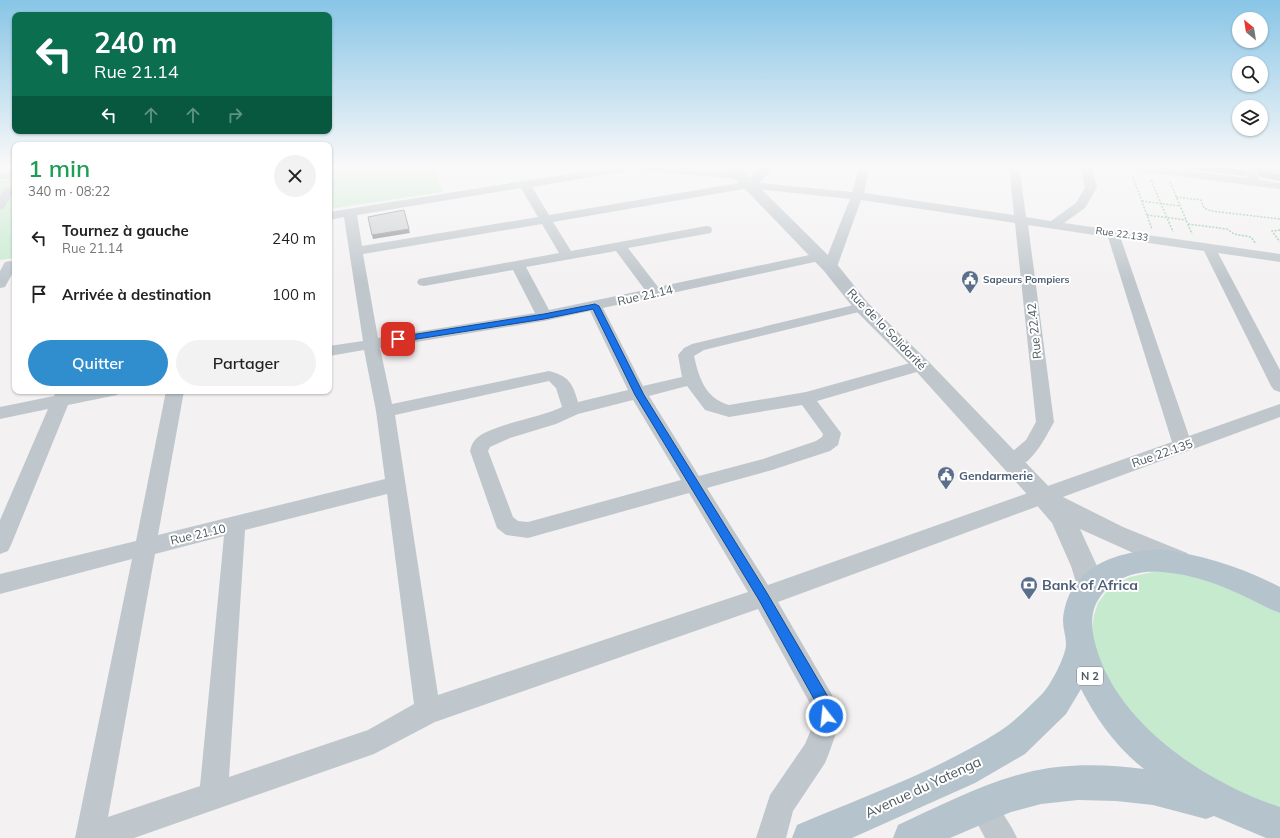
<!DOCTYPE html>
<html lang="fr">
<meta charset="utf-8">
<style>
body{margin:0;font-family:Mulish,sans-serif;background:#f2f2f2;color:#222;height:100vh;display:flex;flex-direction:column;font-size:15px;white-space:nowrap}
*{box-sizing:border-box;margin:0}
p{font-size:13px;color:#767676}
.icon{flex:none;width:22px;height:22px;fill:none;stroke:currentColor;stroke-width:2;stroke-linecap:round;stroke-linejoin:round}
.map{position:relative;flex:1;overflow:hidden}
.drawer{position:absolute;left:12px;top:142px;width:320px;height:252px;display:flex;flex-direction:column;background:#fff;border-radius:8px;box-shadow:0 1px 3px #0004}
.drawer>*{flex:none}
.hud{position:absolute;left:12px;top:12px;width:320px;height:122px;border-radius:8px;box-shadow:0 1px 3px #0004;background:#0b6e4f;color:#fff;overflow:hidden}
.needle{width:26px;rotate:330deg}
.controls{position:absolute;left:1232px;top:12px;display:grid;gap:8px}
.controls a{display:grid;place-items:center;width:36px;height:36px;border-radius:50%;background:#fff;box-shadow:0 1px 3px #0004;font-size:20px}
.pin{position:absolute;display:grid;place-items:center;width:34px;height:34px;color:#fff;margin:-17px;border-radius:8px;box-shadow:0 2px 6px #0006}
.me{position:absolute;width:44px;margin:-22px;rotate:344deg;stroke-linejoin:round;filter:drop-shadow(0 0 3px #0008)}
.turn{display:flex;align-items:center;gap:14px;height:84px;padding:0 16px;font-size:18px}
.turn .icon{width:52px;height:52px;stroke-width:2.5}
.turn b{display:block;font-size:28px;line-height:34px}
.lanes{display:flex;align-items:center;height:38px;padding:0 16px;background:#0003;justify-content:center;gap:20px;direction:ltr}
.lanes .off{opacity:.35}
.round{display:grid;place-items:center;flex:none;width:42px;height:42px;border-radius:21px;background:#f2f2f2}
.headline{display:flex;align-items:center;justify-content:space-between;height:68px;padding:0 16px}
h1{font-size:24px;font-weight:600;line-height:30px;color:#1e9e55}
.action{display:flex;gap:8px;margin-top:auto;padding:8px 16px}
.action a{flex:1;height:46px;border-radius:24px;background:#318ece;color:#fff;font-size:16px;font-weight:600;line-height:46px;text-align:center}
.action a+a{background:#f2f2f2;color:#222}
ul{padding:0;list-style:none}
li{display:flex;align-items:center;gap:12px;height:56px;padding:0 16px}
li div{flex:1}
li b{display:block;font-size:15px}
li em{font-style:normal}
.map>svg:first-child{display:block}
.green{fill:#c6eace}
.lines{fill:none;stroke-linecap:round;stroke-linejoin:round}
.path{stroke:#82c499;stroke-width:1.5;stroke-dasharray:2 1.5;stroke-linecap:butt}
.minor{fill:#bfc7cc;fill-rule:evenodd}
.tertiary{fill:#bfc7cc;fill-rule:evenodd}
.primary{fill:#b5c4cc;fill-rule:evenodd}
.wall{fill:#afb2b5}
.shaded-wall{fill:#8f9193}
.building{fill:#cccfd2;stroke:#8f9193}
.route{fill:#1a73e8;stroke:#114b97}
.labels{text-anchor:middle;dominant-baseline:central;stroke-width:4;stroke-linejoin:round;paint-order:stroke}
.far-street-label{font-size:10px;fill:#4b575c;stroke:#fff}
.far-service-label{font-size:10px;font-weight:bold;fill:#4e5e75;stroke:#fff;text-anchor:start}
.shield{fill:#fff;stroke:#81898d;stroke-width:1}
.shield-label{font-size:11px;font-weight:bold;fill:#4b575c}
.street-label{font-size:12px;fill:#4b575c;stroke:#fff}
.service-label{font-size:12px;font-weight:bold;fill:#4e5e75;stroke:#fff;text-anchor:start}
.near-service-label{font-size:14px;font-weight:bold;fill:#4e5e75;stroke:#fff;text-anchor:start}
.near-street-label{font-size:14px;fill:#4b575c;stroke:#fff}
</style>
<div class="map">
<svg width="1280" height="838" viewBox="0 0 1280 838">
<rect width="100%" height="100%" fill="#f3f1f2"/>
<!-- green -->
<g class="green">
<path d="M329 165H433L443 192 329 209Z"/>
<path d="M15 177V258L0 260V181Z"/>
<path d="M1153 572H1165L1203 577 1280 611V809L1229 791 1162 747 1116 695 1095 650 1092 629 1094 615 1098 603 1107 591 1114 585 1130 577Z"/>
</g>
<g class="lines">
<!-- path -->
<g class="path">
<path d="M1133 177 1152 229"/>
<path d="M1151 180 1173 232"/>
<path d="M1170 182 1192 234"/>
<path d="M1176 197 1201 200 1204 208 1211 211 1280 219"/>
<path d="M1142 201 1180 206"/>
<path d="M1147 215 1186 220"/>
<path d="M1188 224 1227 229 1234 234 1251 237 1256 244"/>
<path d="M1280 230 1272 231 1280 242"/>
</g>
<!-- minor -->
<g class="minor">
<path d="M624 165H650L740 173 746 176 740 179 633 170 532 187 549 215 745 182 765 165H777L759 183 852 192 860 165H870L864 193 1014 215 1009 165H1019L1026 217 1051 221 1076 203 1085 187 1080 165H1091L1097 187 1085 208 1064 223 1280 254V262L1218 253 1280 370V392L1274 390 1271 386 1204 251 1121 239 1189 436 1280 404V417L778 602 839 707V725L829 753 825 763 793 811 786 838H756L770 795 805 744 813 725V709L758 609 435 722 374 754 134 838H75L132 559 0 594V574L136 541 166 391H184L158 535 385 479 376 411 364 350 329 356V346L363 341 344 217 329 220V212ZM521 188 538 217 362 246 357 215ZM749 188 850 199 823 267 825 270H835L837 267 861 200 1015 223 1036 422 1026 440 1006 457 1003 462 1006 467C1028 474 1045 438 1054 422L1028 225 1108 237 1172 442 768 585 707 488 772 470 830 451 838 445 841 433 817 401 927 369 929 365 927 361 921 360 806 392 729 405C705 398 699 378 694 356L704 350 867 310 869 307 867 304 862 303 692 344 684 348 678 355 682 377 643 386 603 308 819 261 824 260 826 257 824 254 819 253 658 287 628 248 711 233 712 230 711 227 706 226 571 251 553 222ZM542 224 559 253 424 278 419 279 417 282 419 285 424 286 513 270 535 313 378 338 363 254ZM616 251 645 290 549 310 526 267ZM590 311 628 390 578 402C573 384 569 376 549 371L392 404 380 348 544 321ZM549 381 556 388 562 407C543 417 485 426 475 440 472 443 471 447 470 451L497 528 506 535 528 538 689 493 748 592 438 695 395 415ZM687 386 705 410 729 417 802 405 823 434 822 437 816 441 763 459 699 476 649 396ZM633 400 681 480 528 522 518 521 513 517 488 451 490 447 510 438 556 424 578 414ZM387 494 414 704 368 730 229 777 245 530ZM224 536 200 786 108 817 155 554Z"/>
<path d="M1108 165H1140L1247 178 1239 165H1250L1260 180 1280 183V189L1113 168Z"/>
<path d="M15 171V177L0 180V174Z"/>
<path d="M9 187 15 190 4 208 0 209V195L5 188Z"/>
<path d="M10 261 15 262V269L5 287 0 288V271L5 262Z"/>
<path d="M56 391H74L73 393 82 391H120L117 395 68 405 11 545 8 551 0 554V520L48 409 0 419V407L54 396Z"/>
<path d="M982 792 992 796 1012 828 1017 838H985L968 806 972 796Z"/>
</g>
<!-- tertiary -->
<path class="tertiary" d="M722 165H737L836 263 868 303 928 361 1055 493 1123 527 1187 553 1191 561 1187 569 1178 572 1169 569 1080 529 1097 566 1104 587 1100 595 1090 599 1080 595 1071 566 1052 523 1034 502 914 369 856 311 824 271Z"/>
<!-- primary -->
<path class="primary" d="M1160 549C1202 555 1242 567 1280 587V613C1269 609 1260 604 1250 599 1222 585 1192 574 1161 572 1138 570 1114 577 1100 597 1090 610 1091 628 1095 643 1115 723 1206 783 1280 807V838H1266L1214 816 1206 819 1153 805 1116 801 1078 800 1041 804 1011 812 950 838H893L898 825C940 806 981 784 1025 773 1063 763 1105 764 1144 769 1117 748 1096 719 1081 689L1066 714 1025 754 975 783 852 838H792L797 825C865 796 937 771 1000 731 1014 722 1031 705 1043 693 1051 684 1066 656 1066 644 1066 636 1063 629 1063 620 1068 567 1114 552 1160 549Z"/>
</g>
<!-- wall -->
<g class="wall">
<path d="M1153 165H1243L1246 172 1244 176Z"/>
<path d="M1251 165H1280V181L1260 177Z"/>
</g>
<!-- shaded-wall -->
<path class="shaded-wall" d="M409 229 410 233 373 239 372 235Z"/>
<!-- building -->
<g class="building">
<path d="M1192 165H1243L1246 172Z"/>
<path d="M1257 165H1280V176L1263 172Z"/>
<path d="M404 210 409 229 372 235 368 217Z"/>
</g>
<!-- sky -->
<linearGradient id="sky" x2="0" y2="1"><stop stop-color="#88c5e6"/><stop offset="0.59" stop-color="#faf9f9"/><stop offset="1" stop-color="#faf9f9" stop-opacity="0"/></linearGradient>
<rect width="1280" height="282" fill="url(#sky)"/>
<!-- route -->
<path class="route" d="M595 304 599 306 644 395 767 593 831 702 833 716 831 721 826 723 821 721 819 708 759 600 635 395 593 309 544 319 398 342 394 339 398 337 544 314Z"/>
<!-- icons -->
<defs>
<g id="civic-pin" transform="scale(0.9)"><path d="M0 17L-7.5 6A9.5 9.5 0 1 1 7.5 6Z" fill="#5c6f8a" stroke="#fff"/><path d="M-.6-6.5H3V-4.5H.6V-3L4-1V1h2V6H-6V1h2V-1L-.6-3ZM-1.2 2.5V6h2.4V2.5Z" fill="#fff"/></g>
<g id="bank-pin" transform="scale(0.9)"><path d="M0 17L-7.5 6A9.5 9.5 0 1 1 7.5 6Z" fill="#5c6f8a" stroke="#fff"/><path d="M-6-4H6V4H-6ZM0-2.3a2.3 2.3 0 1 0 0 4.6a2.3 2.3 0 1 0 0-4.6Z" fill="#fff"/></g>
</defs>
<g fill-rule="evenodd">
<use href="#civic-pin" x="970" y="279"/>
<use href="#civic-pin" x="946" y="475"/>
<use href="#bank-pin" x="1029" y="585"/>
</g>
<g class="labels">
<!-- far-street labels -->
<g class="far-street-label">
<text transform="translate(1122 234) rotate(8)">Rue 22.133</text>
</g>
<!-- far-service labels -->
<g class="far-service-label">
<text x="983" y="279">Sapeurs Pompiers</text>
</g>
<!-- shield labels -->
<rect class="shield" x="1077" y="667" width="26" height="18" rx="3"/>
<g class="shield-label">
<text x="1090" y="676">N 2</text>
</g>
<!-- street labels -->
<g class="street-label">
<text transform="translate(645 295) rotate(-13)">Rue 21.14</text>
<text transform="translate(887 329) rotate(46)">Rue de la Solidarité</text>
<text transform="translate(1034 331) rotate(-96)">Rue 22.42</text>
<text transform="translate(1162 453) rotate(-19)">Rue 22.135</text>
<text transform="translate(198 534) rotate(-13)">Rue 21.10</text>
</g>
<!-- service labels -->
<g class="service-label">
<text x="959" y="475">Gendarmerie</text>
</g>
<!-- near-service labels -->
<g class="near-service-label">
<text x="1042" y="585">Bank of Africa</text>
</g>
<!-- near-street labels -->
<g class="near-street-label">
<text transform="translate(923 787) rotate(-25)">Avenue du Yatenga</text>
</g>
</g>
</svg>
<div class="controls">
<a><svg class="needle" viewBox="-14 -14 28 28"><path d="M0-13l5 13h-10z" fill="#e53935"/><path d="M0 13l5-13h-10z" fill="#767676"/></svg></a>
<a><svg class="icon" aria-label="search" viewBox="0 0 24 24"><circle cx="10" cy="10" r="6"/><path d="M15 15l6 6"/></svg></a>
<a><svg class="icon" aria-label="layers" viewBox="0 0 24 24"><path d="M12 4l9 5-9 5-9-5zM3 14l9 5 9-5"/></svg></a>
</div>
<div class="pin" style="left:398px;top:339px;background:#d93025"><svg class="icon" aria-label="arrive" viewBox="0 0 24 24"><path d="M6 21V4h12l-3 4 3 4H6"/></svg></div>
<svg class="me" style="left:826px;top:716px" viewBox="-20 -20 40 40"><circle r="17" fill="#1a73e8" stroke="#fff" stroke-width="3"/><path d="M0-11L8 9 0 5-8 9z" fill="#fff"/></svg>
<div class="hud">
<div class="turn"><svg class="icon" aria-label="left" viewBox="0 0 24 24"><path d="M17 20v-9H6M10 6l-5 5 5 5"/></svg><div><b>240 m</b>Rue 21.14</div></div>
<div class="lanes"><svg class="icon" aria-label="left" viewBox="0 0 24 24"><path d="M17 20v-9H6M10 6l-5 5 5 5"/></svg><svg class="icon off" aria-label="ahead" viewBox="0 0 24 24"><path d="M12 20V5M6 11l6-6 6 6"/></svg><svg class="icon off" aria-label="ahead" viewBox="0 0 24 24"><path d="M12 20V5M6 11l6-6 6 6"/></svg><svg class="icon off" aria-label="right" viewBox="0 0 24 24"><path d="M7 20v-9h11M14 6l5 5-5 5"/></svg></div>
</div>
<section class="drawer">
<div class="headline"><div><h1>1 min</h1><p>340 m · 08:22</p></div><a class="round"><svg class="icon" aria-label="close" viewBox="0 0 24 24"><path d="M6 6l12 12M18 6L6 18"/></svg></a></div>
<ul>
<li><svg class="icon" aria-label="left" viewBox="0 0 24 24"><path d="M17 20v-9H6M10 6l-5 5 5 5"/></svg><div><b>Tournez à gauche</b><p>Rue 21.14</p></div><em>240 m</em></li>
<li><svg class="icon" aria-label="arrive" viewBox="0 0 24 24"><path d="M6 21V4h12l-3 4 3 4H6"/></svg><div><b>Arrivée à destination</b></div><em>100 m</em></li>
</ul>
<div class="action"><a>Quitter</a><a>Partager</a></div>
</section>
</div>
